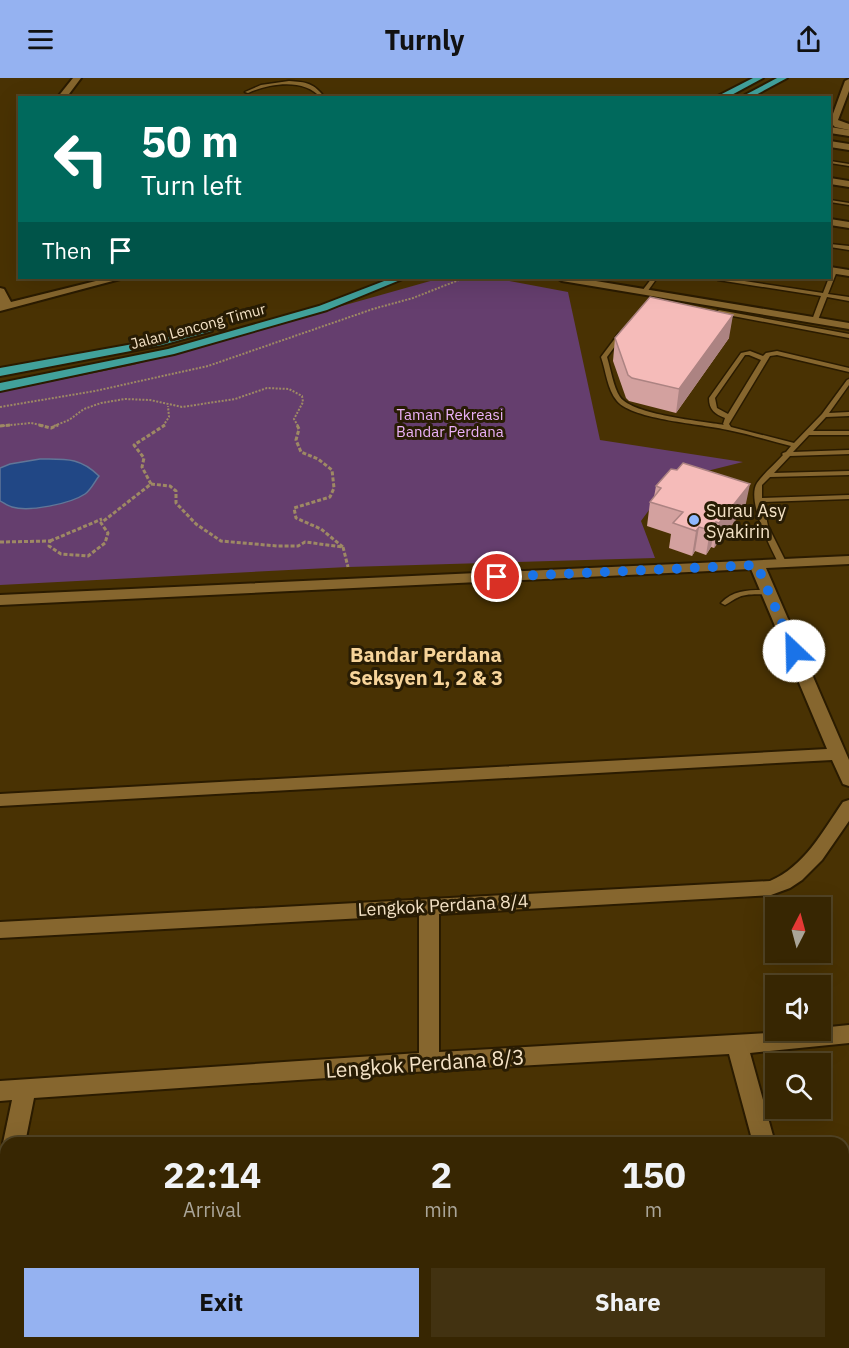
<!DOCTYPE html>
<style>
body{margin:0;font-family:"IBM Plex Sans",sans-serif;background:#423211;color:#f1f3f6;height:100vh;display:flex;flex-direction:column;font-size:22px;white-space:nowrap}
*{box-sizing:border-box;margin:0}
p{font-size:20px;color:#aaa599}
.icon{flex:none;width:33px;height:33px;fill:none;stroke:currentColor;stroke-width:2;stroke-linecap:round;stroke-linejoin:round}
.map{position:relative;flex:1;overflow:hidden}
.side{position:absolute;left:0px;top:1059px;width:849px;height:212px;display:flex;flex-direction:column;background:#372602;border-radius:18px 18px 0 0;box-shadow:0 6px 24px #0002,0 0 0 2px #514324}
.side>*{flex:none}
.top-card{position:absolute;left:18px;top:18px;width:813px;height:183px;border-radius:0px;box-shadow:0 6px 24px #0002,0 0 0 2px #514324;background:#00695c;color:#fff;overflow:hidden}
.needle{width:39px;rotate:6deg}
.fabs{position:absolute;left:765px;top:819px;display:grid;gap:12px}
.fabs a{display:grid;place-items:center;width:66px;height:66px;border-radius:0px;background:#372602;box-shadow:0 6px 24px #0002,0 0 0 2px #514324;font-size:30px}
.pin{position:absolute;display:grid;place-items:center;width:51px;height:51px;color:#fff;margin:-26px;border:3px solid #fff;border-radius:50%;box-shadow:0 2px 6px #0007}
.me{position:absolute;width:66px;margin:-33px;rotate:336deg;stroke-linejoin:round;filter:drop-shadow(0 0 4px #0008)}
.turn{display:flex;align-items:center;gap:21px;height:126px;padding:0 24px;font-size:27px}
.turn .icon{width:78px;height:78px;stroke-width:2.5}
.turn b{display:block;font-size:42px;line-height:51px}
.then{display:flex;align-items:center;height:57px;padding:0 24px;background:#0003;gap:12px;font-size:22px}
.eta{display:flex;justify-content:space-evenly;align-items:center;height:102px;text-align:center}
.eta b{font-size:36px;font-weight:800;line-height:42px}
.action{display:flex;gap:12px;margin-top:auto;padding:12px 24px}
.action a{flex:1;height:69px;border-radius:0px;background:#95b2f1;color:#111;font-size:24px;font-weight:800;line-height:69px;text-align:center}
.action a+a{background:#423211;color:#f1f3f6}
header{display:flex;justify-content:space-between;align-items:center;height:78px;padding:0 24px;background:#95b2f1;color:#111;font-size:27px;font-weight:800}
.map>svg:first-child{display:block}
.green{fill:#653e6e}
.water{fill:#214785;stroke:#607698;stroke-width:1.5}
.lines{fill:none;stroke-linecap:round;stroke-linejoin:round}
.service-casing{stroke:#2a1b00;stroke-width:3}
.minor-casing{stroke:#2a1b00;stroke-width:4}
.tertiary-casing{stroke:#2a1b00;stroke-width:4}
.trunk-casing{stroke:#2a1b00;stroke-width:4}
.path-far1{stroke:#9e8964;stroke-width:2;stroke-dasharray:2 1.5;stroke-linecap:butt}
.path{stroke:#9e8964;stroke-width:3;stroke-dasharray:4 2;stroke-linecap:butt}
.service{fill:#86662e;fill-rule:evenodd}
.minor{fill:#86662e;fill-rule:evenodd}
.tertiary{fill:#86662e;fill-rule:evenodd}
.trunk{fill:#41a19b;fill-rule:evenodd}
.wall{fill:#d3a19f}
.shaded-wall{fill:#ac8382}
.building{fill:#f5bbb9;stroke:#ac8382;stroke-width:1.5}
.route{stroke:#1a73e8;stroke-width:10;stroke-dasharray:0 18}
.poi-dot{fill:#8fb8fd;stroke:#281c04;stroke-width:2}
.labels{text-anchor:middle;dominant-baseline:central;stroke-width:6;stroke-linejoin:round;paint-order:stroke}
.far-street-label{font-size:15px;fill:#f4e2c6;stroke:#281c04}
.far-park-label{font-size:15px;fill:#ecb2f9;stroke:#281c04}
.poi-label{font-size:18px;fill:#f4e2c6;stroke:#281c04;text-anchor:start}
.street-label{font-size:18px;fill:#f4e2c6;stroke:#281c04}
.neighbourhood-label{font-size:20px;font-weight:bold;fill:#f7d49a;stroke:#281c04}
.near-street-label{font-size:21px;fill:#f4e2c6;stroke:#281c04}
</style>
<header><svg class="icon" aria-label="menu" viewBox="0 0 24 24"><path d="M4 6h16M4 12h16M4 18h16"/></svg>Turnly<svg class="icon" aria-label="share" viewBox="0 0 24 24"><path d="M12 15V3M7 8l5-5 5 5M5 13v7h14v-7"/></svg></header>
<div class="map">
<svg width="849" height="1270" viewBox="0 0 849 1270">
<rect width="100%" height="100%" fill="#493203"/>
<!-- green -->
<path class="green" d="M441 200H494L568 214 600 362 743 384 671 402 641 443 655 480 348 489 0 507V314L133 287Z"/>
<!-- water -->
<path class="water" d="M40 381C65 381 80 379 99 398 95 403 91 412 85 416 70 426 29 434 12 429 8 428 4 425 0 423V390L10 386Z"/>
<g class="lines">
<!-- service casing -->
<g class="service-casing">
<g id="service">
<path d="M289 3C306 4 314 5 325 20H321C305 0 270 5 248 15L245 14 261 7Z"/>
<path d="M830 83 849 86V88L830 85Z"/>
<path d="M830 122 849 125V127L830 124Z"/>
<path d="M830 166 849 168V172L830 169Z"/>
<path d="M832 192 837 193 828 216 849 219V223L827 219 818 242 815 244 812 242 821 218 718 202 715 200H725L823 215Z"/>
<path d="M652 200H657L647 214H643L642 213Z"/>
<path d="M719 232 849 256V260L717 235 716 234Z"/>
<path d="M621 254 624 256 607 279C611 292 613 308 620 319 633 337 702 343 724 347L723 346 725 340C715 336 709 332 709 320L741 275 750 273 763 278 766 275 777 273 849 290V294L777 277 770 278 729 346 731 349 794 365 822 336 847 302 849 301V307L829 335 849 334V338L826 339 813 353H849V357H809L793 374 849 372V376L790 378 774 395 849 393V397L770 399 762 407V420L849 417V421L763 424 768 448 787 486 786 488H780C771 471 746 422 757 405 764 395 775 386 783 377L782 376 783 375 786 374 791 368C770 363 749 356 728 352 703 346 633 342 617 323 607 311 606 293 601 279L619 255ZM745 277H749L761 282 728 336 717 330 715 320Z"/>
<path d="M768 512 772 514 771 516C760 517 748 515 739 519 734 521 729 525 725 527L721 525C734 511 751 512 768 512Z"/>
</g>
</g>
<!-- minor casing -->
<g class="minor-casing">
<g id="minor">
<path d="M73 0H81L66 20H57Z"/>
<path d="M849 1V13L838 42 849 46V52L835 49 830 44 845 3Z"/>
<path d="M830 63 849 66V72L830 69Z"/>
<path d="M830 100 849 103V109L830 106Z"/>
<path d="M830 141 849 144V150L830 147Z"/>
<path d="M830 189 849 192V198L830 195Z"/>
<path d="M108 200H124L0 233V210L4 211 11 224Z"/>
<path d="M557 200H578L849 245V251L562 203Z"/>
<path d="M849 478V486L766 490 849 682V708L843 706 832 682 0 728V716L827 671 751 491 0 527V517Z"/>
<path d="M849 722V743L822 782 802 802 790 810 771 817 439 836V974L820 952V950L849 947V965L750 975 775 1065H753L729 976 429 993 34 1020 25 1065H6V1072L3 1065 12 1022 0 1023V1003L419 975V837L0 860V844L770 803C804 789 823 753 843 724Z"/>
<path d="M6 1092V1141L0 1143V1095Z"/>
<rect x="843" y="1135" width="6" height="22"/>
<rect x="0" y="1201" width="6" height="24"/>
</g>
</g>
<!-- tertiary casing -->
<g class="tertiary-casing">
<path id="tertiary" d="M830 49 849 52V58L830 55Z"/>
</g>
<!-- trunk casing -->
<g class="trunk-casing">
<g id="trunk">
<path d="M753 0H763L726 20H714Z"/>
<path d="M777 0H787L752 19 745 17Z"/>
<path d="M392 200H405L327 232 174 276 0 313V305L168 271 319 228Z"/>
<path d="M208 248 212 249V253L162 267 0 298V290L161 261Z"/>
</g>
</g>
<!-- path-far1 -->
<g class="path-far1">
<path d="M0 329 95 313 208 288 373 231 413 220 464 200"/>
<path d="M0 348 31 345 45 348"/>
<path d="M54 348 69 342 84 331 101 325 125 321 150 322 182 329 235 321 267 310 289 311 302 318 303 324 294 341 298 348"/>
<path d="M163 348 169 339 168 328"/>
</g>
<!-- path -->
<g class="path">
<path d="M39 347 51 350 58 347"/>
<path d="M0 348 10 347"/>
<path d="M151 406 142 389 144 380 134 367 165 347"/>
<path d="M50 463 102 441"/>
<path d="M0 464 50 463 49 468 61 476 88 478 105 465 108 455 101 445 151 406 170 408 176 413V425L196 446 221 463 277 468H298L305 464 343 469 321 451 296 440 294 430 330 419 334 410 332 392 318 381 301 374 296 362 299 351 297 347"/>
<path d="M343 469 348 489"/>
</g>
<!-- service -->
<use href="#service" class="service"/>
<!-- minor -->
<use href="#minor" class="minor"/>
<!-- tertiary -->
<use href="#tertiary" class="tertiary"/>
<!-- trunk -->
<use href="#trunk" class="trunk"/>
</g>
<!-- wall -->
<g class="wall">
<path d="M615 260H729L676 335 629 323 626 320 613 283Z"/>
<path d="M656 408 745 430 714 470 711 469 706 477 695 473 692 478 669 470 671 456 647 448 650 424 654 419Z"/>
</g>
<!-- shaded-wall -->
<g class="shaded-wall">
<path d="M733 237 729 260 676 335 679 311Z"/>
<path d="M750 406 745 430 714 470 719 445Z"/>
<path d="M716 444 711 469 706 477 710 452Z"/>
<path d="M699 449 695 473 692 478 696 453Z"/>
</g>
<!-- building -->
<g class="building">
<path d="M650 219 733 237 679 311 632 300 628 297 615 260Z"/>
<path d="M683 385 750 406 719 445 716 444 710 452 699 449 696 453 673 445 683 434 650 424 661 410 656 408 671 391 677 392Z"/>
</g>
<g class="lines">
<!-- route -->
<path class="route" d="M497 499 757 487 794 573"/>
</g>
<!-- markers -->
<circle class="poi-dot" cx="694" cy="442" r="6"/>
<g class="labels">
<!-- far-street labels -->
<g class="far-street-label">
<text transform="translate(198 248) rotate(-15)">Jalan Lencong Timur</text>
</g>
<!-- far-park labels -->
<g class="far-park-label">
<text x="450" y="336">Taman Rekreasi<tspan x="450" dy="17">Bandar Perdana</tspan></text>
</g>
<!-- poi labels -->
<g class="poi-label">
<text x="706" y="432">Surau Asy<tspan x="706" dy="21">Syakirin</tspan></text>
</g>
<!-- street labels -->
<g class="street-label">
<text transform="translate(443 827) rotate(-3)">Lengkok Perdana 8/4</text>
</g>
<!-- neighbourhood labels -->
<g class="neighbourhood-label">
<text x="426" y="576">Bandar Perdana<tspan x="426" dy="23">Seksyen 1, 2 &amp; 3</tspan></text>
</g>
<!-- near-street labels -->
<g class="near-street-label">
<text transform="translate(425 985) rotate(-4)">Lengkok Perdana 8/3</text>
</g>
</g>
</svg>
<div class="fabs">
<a><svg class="needle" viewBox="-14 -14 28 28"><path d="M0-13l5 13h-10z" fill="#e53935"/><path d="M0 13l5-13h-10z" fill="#aaa599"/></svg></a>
<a><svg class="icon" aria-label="sound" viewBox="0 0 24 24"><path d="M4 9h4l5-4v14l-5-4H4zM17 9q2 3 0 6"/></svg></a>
<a><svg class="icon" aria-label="search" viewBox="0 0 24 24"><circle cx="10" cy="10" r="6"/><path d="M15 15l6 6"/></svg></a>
</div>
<div class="pin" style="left:497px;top:499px;background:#d93025"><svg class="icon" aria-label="arrive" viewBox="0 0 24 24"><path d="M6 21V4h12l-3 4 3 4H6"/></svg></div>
<svg class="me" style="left:794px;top:573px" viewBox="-20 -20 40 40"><circle r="19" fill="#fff"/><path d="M0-13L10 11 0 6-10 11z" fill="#1a73e8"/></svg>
<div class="top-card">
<div class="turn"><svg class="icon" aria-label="left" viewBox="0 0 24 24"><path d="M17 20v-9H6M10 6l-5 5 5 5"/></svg><div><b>50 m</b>Turn left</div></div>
<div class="then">Then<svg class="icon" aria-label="arrive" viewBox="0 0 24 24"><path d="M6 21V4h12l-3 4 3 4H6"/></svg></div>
</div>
<section class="side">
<div class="eta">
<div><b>22:14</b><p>Arrival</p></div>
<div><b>2</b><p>min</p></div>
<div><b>150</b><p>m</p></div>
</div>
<div class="action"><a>Exit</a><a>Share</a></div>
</section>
</div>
